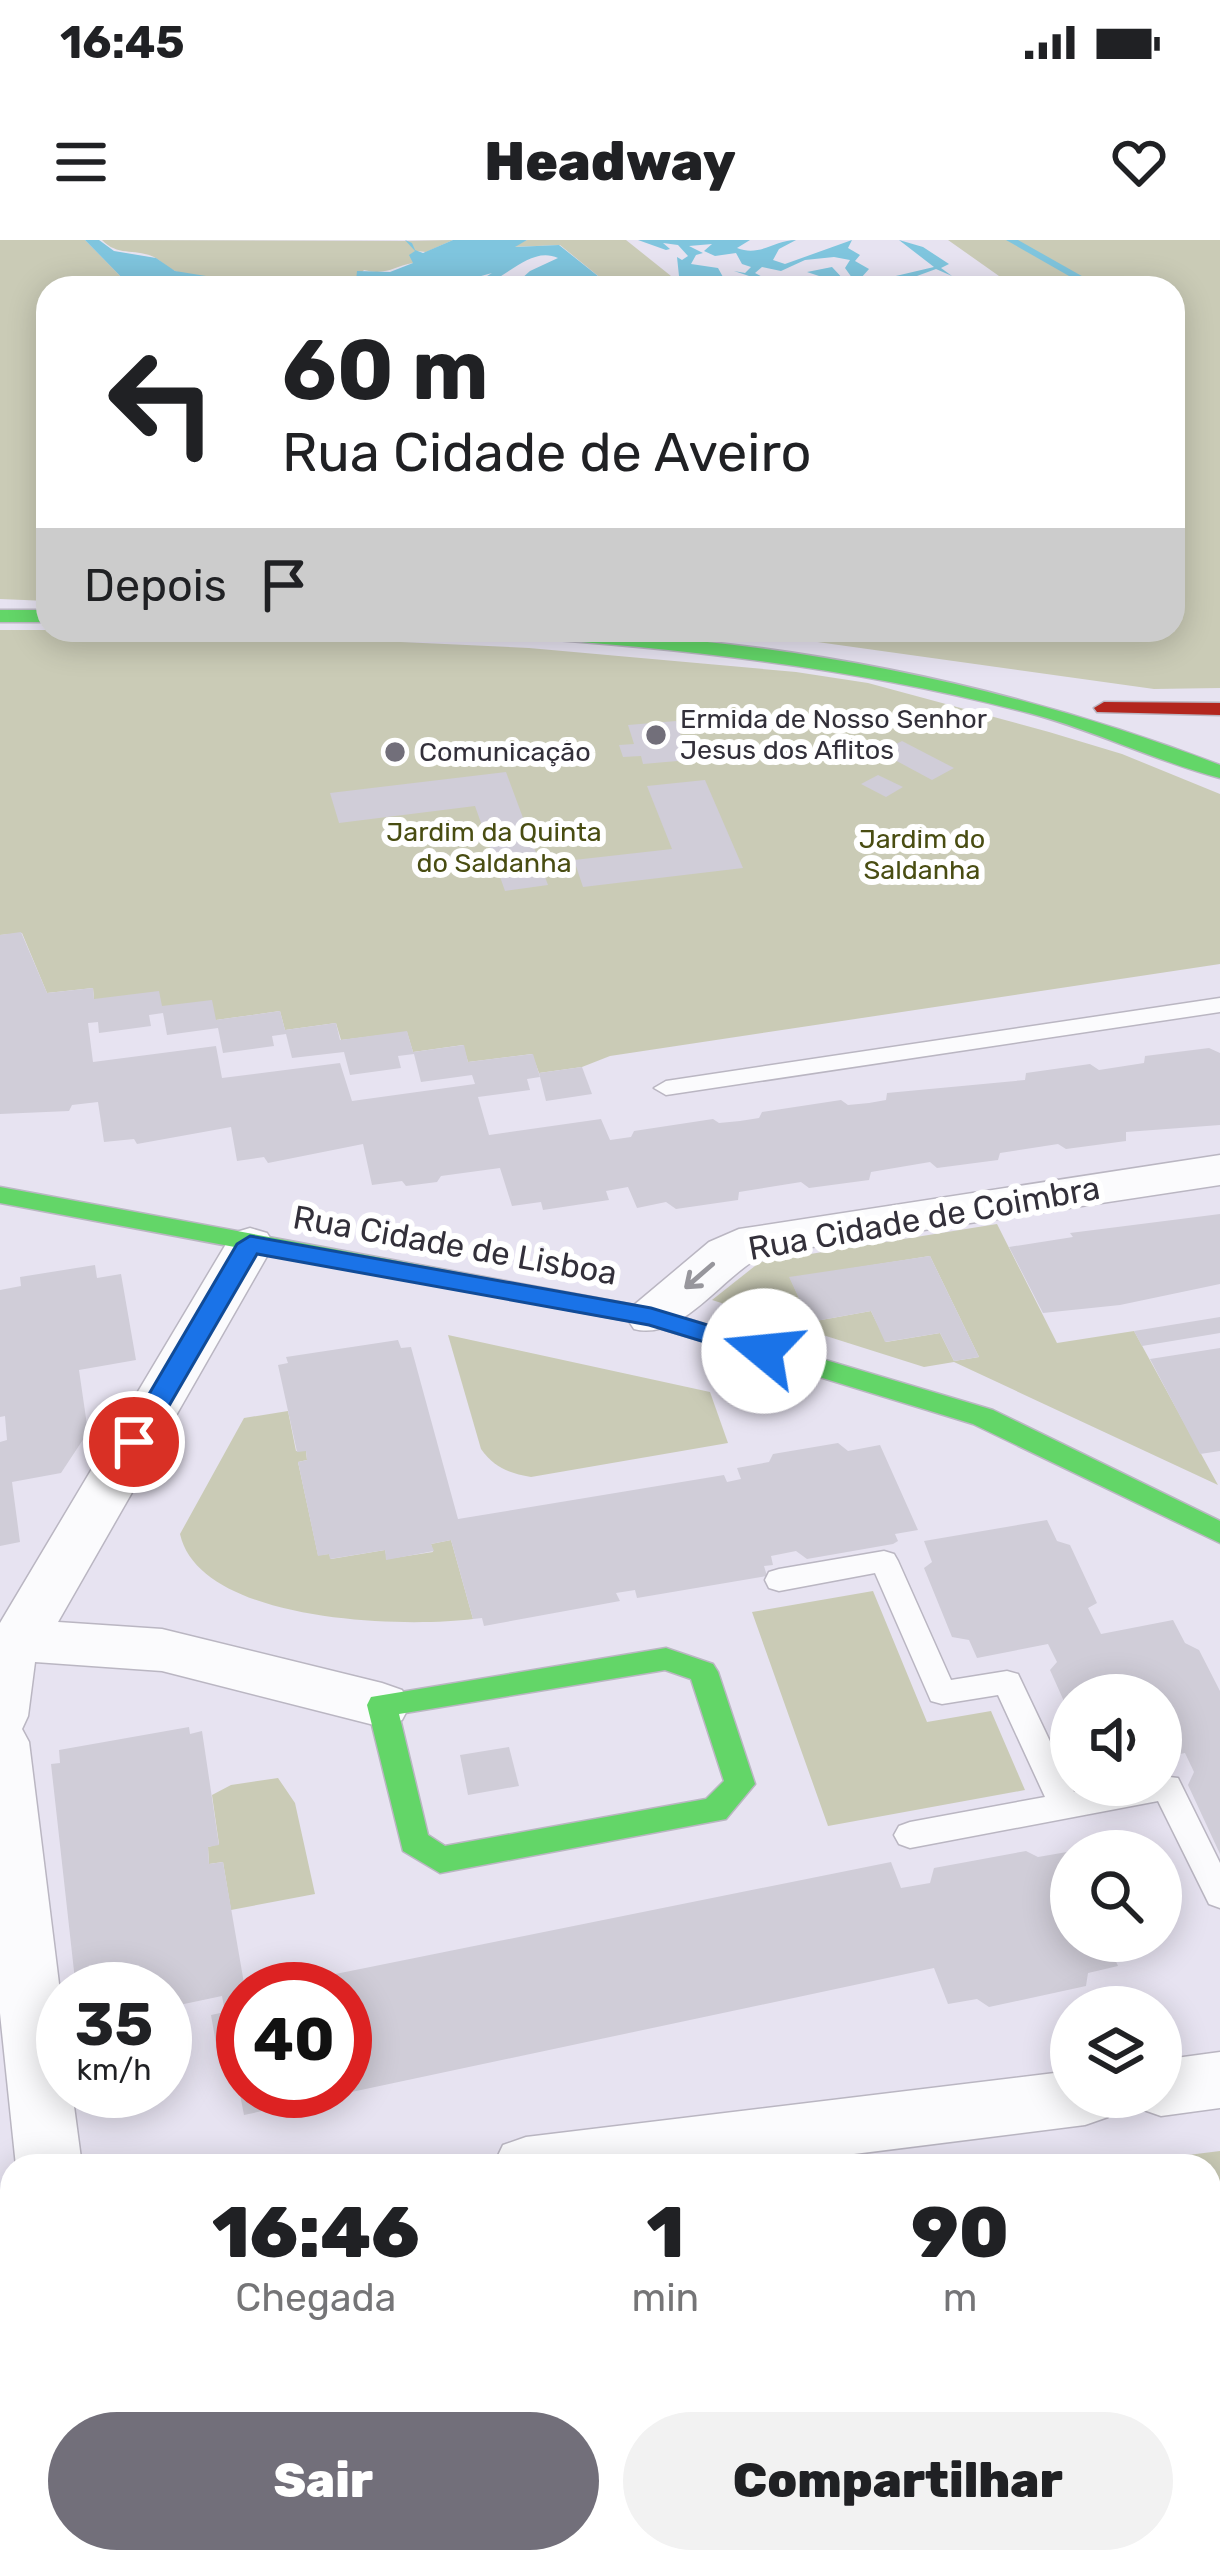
<!DOCTYPE html>
<html lang="pt">
<meta charset="utf-8">
<style>
body{margin:0;font-family:Rubik,sans-serif;background:#f2f2f2;color:#202124;height:100vh;display:flex;flex-direction:column;font-size:45px;white-space:nowrap}
*{box-sizing:border-box;margin:0}
p{font-size:39px;color:#757577}
.icon{flex:none;width:66px;height:66px;fill:none;stroke:currentColor;stroke-width:2;stroke-linecap:round;stroke-linejoin:round}
.map{position:relative;flex:1;overflow:hidden}
.side{position:absolute;left:0px;top:1914px;width:1221px;height:420px;display:flex;flex-direction:column;background:#fff;border-radius:36px 36px 0 0;box-shadow:0 6px 30px #0003}
.side>*{flex:none}
.top-card{position:absolute;left:36px;top:36px;width:1149px;height:366px;border-radius:36px;box-shadow:0 6px 30px #0003;background:#fff;color:#202124;overflow:hidden}
.tools{position:absolute;left:1050px;top:1434px;display:grid;gap:24px}
.tools a{display:grid;place-items:center;width:132px;height:132px;border-radius:50%;background:#fff;box-shadow:0 6px 30px #0003;font-size:60px}
.speed{position:absolute;left:36px;top:1722px;display:flex;gap:24px;font-size:60px;font-weight:700;text-align:center}
.speed>*{display:grid;place-content:center;width:156px;height:156px;border-radius:50%;background:#fff;box-shadow:0 6px 30px #0003;line-height:1}
.speed small{font-size:30px;font-weight:400}
.speed .limit{border:18px solid #d22;background:#fff;color:#111}
.pin{position:absolute;display:grid;place-items:center;width:102px;height:102px;color:#fff;margin:-51px;border:6px solid #fff;border-radius:50%;box-shadow:0 3px 12px #0007}
.me{position:absolute;width:132px;margin:-66px;rotate:287deg;stroke-linejoin:round;filter:drop-shadow(0 0 9px #0008)}
.turn{display:flex;align-items:center;gap:42px;height:252px;padding:0 48px;font-size:54px}
.turn .icon{width:156px;height:156px;stroke-width:2.5}
.turn b{display:block;font-size:84px;line-height:102px}
.then{display:flex;align-items:center;height:114px;padding:0 48px;background:#0003;gap:24px;font-size:45px}
.eta{display:flex;justify-content:space-evenly;align-items:center;height:204px;text-align:center}
.eta b{font-size:72px;font-weight:800;line-height:84px}
.action{display:flex;gap:24px;margin-top:auto;padding:24px 48px}
.action a{flex:1;height:138px;border-radius:72px;background:#726f7a;color:#fff;font-size:48px;font-weight:800;line-height:138px;text-align:center}
.action a+a{background:#f2f2f2;color:#202124}
.status{display:flex;justify-content:space-between;align-items:center;height:84px;padding:0 60px;background:#fff;direction:ltr}
.status svg{height:33px;fill:currentColor}
header{display:flex;justify-content:space-between;align-items:center;height:156px;padding:0 48px;background:#fff;font-size:54px;font-weight:800}
.map>svg:first-child{display:block}
.green{fill:#cacbb6;fill-rule:evenodd}
.water{fill:#7fc5de}
.lines{fill:none;stroke-linecap:round;stroke-linejoin:round}
.stream{fill:#7fc5de;fill-rule:evenodd}
.building{fill:#d0cdd8;fill-rule:evenodd}
.lane-casing{stroke:#bab6c2;stroke-width:3}
.street-casing{stroke:#bab6c2;stroke-width:3}
.fast-casing{stroke:#bab6c2;stroke-width:3}
.jam-casing{stroke:#bab6c2;stroke-width:3}
.lane{fill:#fbfbfd;fill-rule:evenodd}
.street{fill:#fbfbfd;fill-rule:evenodd}
.fast{fill:#63d668;fill-rule:evenodd}
.jam{fill:#b3261e;fill-rule:evenodd}
.oneway{stroke:#97969c}
.route{fill:#1a73e8;stroke:#114b97;stroke-width:3}
.poi-dot{fill:#726f7a;stroke:#fff;stroke-width:4.5}
.labels{text-anchor:middle;dominant-baseline:central;stroke-width:12;stroke-linejoin:round;paint-order:stroke}
.far-poi-label{font-size:27px;fill:#33303a;stroke:#fff;text-anchor:start}
.far-park-label{font-size:27px;fill:#494d12;stroke:#fff}
.street-label{font-size:33px;fill:#33303a;stroke:#fff}
</style>
<div class="status"><b>16:45</b><svg viewBox="0 0 49 12"><path d="M0 12V9h3v3zM5 12V6h3v6zM10 12V3h3v9zM15 12V0h3v12zM26 1h20v11H26zM47 4h2v5h-2z"/></svg></div>
<header><svg class="icon" aria-label="menu" viewBox="0 0 24 24"><path d="M4 6h16M4 12h16M4 18h16"/></svg>Headway<svg class="icon" aria-label="heart" viewBox="0 0 24 24"><path d="M12 20l-8-8c-3-5 5-10 8-4 3-6 11-1 8 4z"/></svg></header>
<div class="map">
<svg width="1220" height="2334" viewBox="0 0 1220 2334">
<rect width="100%" height="100%" fill="#e7e3f1"/>
<!-- green -->
<g class="green">
<path d="M0 0H85L132 48H48V361L0 359Z"/>
<path d="M102 0 406 1 453 0 426 12 416 11 413 23C395 26 386 36 364 30 360 34 358 40 353 43 326 58 213 43 178 32 168 29 163 22 154 17 135 8 118 17 102 0Z"/>
<path d="M527 0H626L686 48H613L560 5 511 7Z"/>
<path d="M948 0H1220V448L1154 449 803 400 686 390H1173V48H1016Z"/>
<path d="M0 390H141L529 408 796 432 868 443 1049 492 1122 514 1220 554V724L610 816 582 827 539 833 532 814 468 822 463 805 413 812 407 792 341 800 336 783 285 790 280 771 216 780 162 766 94 759 93 748 47 753 22 693 0 695Z"/>
<path d="M997 984 1057 1103 1134 1091 1218 1245 954 1122 924 1127 712 1060 760 1022ZM930 1016 979 1117 954 1121 940 1093 886 1102 871 1071 810 1082 790 1038Z"/>
<path d="M448 1095 710 1152 728 1203 531 1237C508 1233 494 1227 481 1209Z"/>
<path d="M288 1171 296 1211H306L307 1220 298 1222 318 1315 329 1314 331 1319 385 1310 387 1319 433 1312 431 1304 451 1300 473 1379C403 1388 200 1383 180 1294L244 1178Z"/>
<path d="M873 1351 927 1482 991 1471 1025 1550 828 1586 752 1372Z"/>
<path d="M278 1538 295 1563 315 1654 231 1670 223 1622 209 1624 208 1607 219 1604 212 1555 231 1545Z"/>
<path d="M1220 1911V2039L1209 2013V1926H1100Z"/>
<path d="M1220 2130V2334H1065L1060 2322H1209V2132Z"/>
<path d="M408 2322H654L656 2334H393L392 2324Z"/>
<path d="M732 2322H1013L998 2334H734Z"/>
</g>
<!-- water -->
<g class="water">
<path d="M85 0H99L114 11 156 18 175 31 237 41 251 48 181 44 176 48H132Z"/>
<path d="M405 0 412 3 415 10 423 13 453 0H527L515 7 559 5 613 48H511L530 31 558 18C527 4 502 48 467 48L492 33 438 48 339 46 356 41 357 31 390 32 413 23 409 15 415 11Z"/>
<path d="M638 0H750L737 8C760 17 775 0 796 0L779 9 773 20 785 24 852 0 848 8 860 15 855 21 869 29 861 38 866 43 934 27 899 0 923 7 949 24 941 28 952 36 936 29 898 43 899 48H833L822 37 807 32 832 27 846 42H855L845 28 850 20 834 17 805 20 781 31 762 27 755 33 784 48H700L751 42 752 37 734 31 745 33 751 27 742 24 736 13 715 16 704 11 712 4 689 6 703 13 696 15 691 24 718 28 723 37 684 39 679 36 677 17 682 20 688 16 678 5 663 3 670 9 666 10Z"/>
</g>
<g class="lines">
<!-- stream -->
<path class="stream" d="M1006 0H1018L1103 48H1090Z"/>
</g>
<!-- building -->
<g class="building">
<path d="M676 481 689 520 643 524 641 516 623 517 619 505 634 504 628 485Z"/>
<path d="M902 501 954 528 932 540 880 512Z"/>
<path d="M506 532 548 645 505 651 475 566 339 583 330 553Z"/>
<path d="M878 535 903 547 886 557 861 544Z"/>
<path d="M705 540 743 628 583 647 574 620 672 609 647 546Z"/>
<path d="M21 692 47 753 93 748 94 759 159 751 162 766 212 760 216 780 280 771 285 790 336 783 340 800 407 791 413 812 464 805 468 822 533 814 540 837 527 839 530 850 478 857 489 895 601 879 610 900 631 897 634 891 713 879 719 883 740 881 759 878 762 872 841 860 848 865 869 863 886 860 887 853 1025 840 1026 833 1090 824 1099 830 1144 823 1145 816 1209 808 1220 813V885L1126 892V901L1066 909 1058 904 1000 913 998 920 937 928 930 922 871 932 869 940 809 948 801 942 739 952 738 960 676 969 666 962 637 968 628 947 606 951 609 960 543 970 541 962 512 966 500 928 441 936 437 942 406 946 402 941 372 945 363 904 268 923 264 917 237 921 231 887 137 904 134 899 104 902 98 862 72 865 69 871 0 874V695ZM163 773 167 795 218 788 223 813 274 806 272 796 286 794 292 818 344 812 350 835 401 828 398 816 414 814 421 842 472 835 475 844 352 861 340 823 222 838 216 806 93 822 88 783 98 782 99 793 151 786 149 775Z"/>
<path d="M582 827 592 854 546 861 539 833Z"/>
<path d="M1220 974V1044L1120 1065 1043 1073 1009 1007 1073 997 1070 993Z"/>
<path d="M930 1016 979 1117 954 1121 940 1093 885 1102 871 1071 810 1082 789 1037Z"/>
<path d="M95 1025 97 1038 121 1034 136 1120 79 1130 88 1192 61 1233 12 1242 20 1302 0 1306V1202L7 1200 5 1176 0 1177V1050L21 1046 20 1037Z"/>
<path d="M1220 1077V1093L1142 1106 1134 1091Z"/>
<path d="M398 1100 401 1108 411 1107 458 1279 724 1235 727 1242 741 1239 737 1228 769 1222 773 1214 838 1203 848 1211 880 1205 918 1290 895 1294 898 1301 893 1304 807 1319 796 1311 771 1316 773 1325 764 1326 767 1336 637 1358 635 1350 616 1353 620 1361 484 1386 482 1378 473 1379 451 1300 431 1304 434 1311 386 1320 385 1310 330 1319 329 1314 318 1316 298 1222 307 1220 306 1211 297 1212 278 1125 288 1123 286 1117Z"/>
<path d="M1220 1108V1211L1200 1214 1150 1119Z"/>
<path d="M1047 1280 1057 1301 1070 1305 1097 1363 1088 1368 1101 1394 1173 1380 1185 1403 1199 1410 1220 1451V1614L1188 1545 1194 1532 1185 1513 1161 1518V1455H1071V1477L1050 1430 1057 1422 1048 1404 977 1418 969 1400 952 1397 924 1328 932 1322 924 1301Z"/>
<path d="M189 1487 190 1494 202 1491 219 1605 208 1607 209 1624 223 1622 245 1749 243 1851H345V1749L271 1747 891 1622 901 1648 930 1643 934 1628 1026 1611 1038 1617 1067 1612 1071 1701H1107L1118 1726 1088 1733 1086 1746 989 1767 977 1759 948 1764 934 1728 244 1875 234 1824 220 1826 211 1775 225 1772 222 1756 165 1768V1749H76L51 1524 60 1523 59 1510Z"/>
<path d="M509 1507 519 1546 468 1555 460 1515Z"/>
<path d="M1209 2013 1220 2039V2130L1209 2132Z"/>
<path d="M12 2118V2322L33 2324 0 2332V2121Z"/>
<path d="M44 2322H266L267 2334H45Z"/>
<path d="M311 2322H392L393 2334H312Z"/>
<path d="M654 2322H732L734 2334H656Z"/>
<path d="M1013 2322H1060L1065 2334H1004Z"/>
</g>
<g class="lines">
<!-- lane casing -->
<g class="lane-casing">
<g id="lane">
<path d="M1220 758V772L666 855 654 848 666 841Z"/>
<path d="M884 1311 894 1314 898 1321 951 1440 1007 1431 1018 1434 1074 1552 1112 1545H1161V1536L1178 1538 1220 1623V1668L1209 1664 1158 1561 910 1608 899 1604 894 1595 899 1586 910 1582 1045 1557 998 1455 942 1464 931 1461 875 1333 779 1351 769 1348 765 1340 769 1332 779 1329Z"/>
</g>
</g>
<!-- street casing -->
<g class="street-casing">
<g id="street">
<path d="M1220 915V945L766 1014C723 1033 683 1102 634 1089L626 1077 634 1065 709 1002 739 989Z"/>
<path d="M250 988 267 993 274 1004 58 1382 162 1389 382 1443 402 1450 410 1465 402 1480 382 1487 162 1431 35 1422 28 1476 22 1489 29 1502 63 1776V1851H72L82 1926H16L0 1773V1383L226 1004 233 993Z"/>
<path d="M1220 1812V1868L1161 1876 1138 1868 1133 1857H1161V1820Z"/>
<path d="M1071 1831V1857H1117L1108 1877 1085 1885 759 1926H493L503 1905 526 1897Z"/>
<path d="M12 1984V2046L0 2050V1988Z"/>
</g>
</g>
<!-- fast casing -->
<g class="fast-casing">
<g id="fast">
<rect x="0" y="370" width="48" height="12"/>
<path d="M484 390C737 390 984 435 1220 525V538C1155 521 1094 490 1029 473 853 427 675 407 494 396Z"/>
<path d="M0 947 651 1068 993 1170 1220 1281V1303L973 1184 649 1085 0 963Z"/>
<path d="M666 1408 713 1424 718 1432 755 1544 726 1579 440 1633 403 1611 367 1465 371 1457ZM665 1430 691 1439 724 1541 706 1559 445 1606 428 1595 399 1474Z"/>
</g>
</g>
<!-- jam casing -->
<g class="jam-casing">
<path id="jam" d="M1104 462 1220 463V475L1097 472 1094 468Z"/>
</g>
<!-- lane -->
<use href="#lane" class="lane"/>
<!-- street -->
<use href="#street" class="street"/>
<!-- fast -->
<use href="#fast" class="fast"/>
<!-- jam -->
<use href="#jam" class="jam"/>
</g>
<!-- one-way arrows -->
<defs><path id="oneway-shaft" d="M-6 0H5M1.5-3L5.5 0L1.5 3" fill="none" stroke-width="1.6" stroke-linecap="round" stroke-linejoin="round" transform="scale(3)"/></defs>
<use class="oneway" href="#oneway-shaft" transform="translate(699 1036) rotate(139)"/>
<!-- route -->
<path class="route" d="M250 996 651 1068 774 1105 778 1111 764 1120 649 1085 257 1014 144 1209H125L121 1202 125 1195 237 1004Z"/>
<!-- markers -->
<g class="poi-dot">
<circle cx="656" cy="495" r="12"/>
<circle cx="395" cy="512" r="12"/>
</g>
<g class="labels">
<!-- far-poi labels -->
<g class="far-poi-label">
<text x="680" y="479">Ermida de Nosso Senhor<tspan x="680" dy="31">Jesus dos Aflitos</tspan></text>
<text x="419" y="512">Comunicação</text>
</g>
<!-- far-park labels -->
<g class="far-park-label">
<text x="494" y="592">Jardim da Quinta<tspan x="494" dy="31">do Saldanha</tspan></text>
<text x="922" y="599">Jardim do<tspan x="922" dy="31">Saldanha</tspan></text>
</g>
<!-- street labels -->
<g class="street-label">
<text transform="translate(924 978) rotate(-10)">Rua Cidade de Coimbra</text>
<text transform="translate(455 1005) rotate(10)">Rua Cidade de Lisboa</text>
</g>
</g>
</svg>
<div class="tools">
<a><svg class="icon" aria-label="sound" viewBox="0 0 24 24"><path d="M4 9h4l5-4v14l-5-4H4zM17 9q2 3 0 6"/></svg></a>
<a><svg class="icon" aria-label="search" viewBox="0 0 24 24"><circle cx="10" cy="10" r="6"/><path d="M15 15l6 6"/></svg></a>
<a><svg class="icon" aria-label="layers" viewBox="0 0 24 24"><path d="M12 4l9 5-9 5-9-5zM3 14l9 5 9-5"/></svg></a>
</div>
<div class="speed"><div>35<small>km/h</small></div><div class="limit">40</div></div>
<div class="pin" style="left:134px;top:1202px;background:#d93025"><svg class="icon" aria-label="arrive" viewBox="0 0 24 24"><path d="M6 21V4h12l-3 4 3 4H6"/></svg></div>
<svg class="me" style="left:764px;top:1111px" viewBox="-20 -20 40 40"><circle r="19" fill="#fff"/><path d="M0-13L10 11 0 6-10 11z" fill="#1a73e8"/></svg>
<div class="top-card">
<div class="turn"><svg class="icon" aria-label="left" viewBox="0 0 24 24"><path d="M17 20v-9H6M10 6l-5 5 5 5"/></svg><div><b>60 m</b>Rua Cidade de Aveiro</div></div>
<div class="then">Depois<svg class="icon" aria-label="arrive" viewBox="0 0 24 24"><path d="M6 21V4h12l-3 4 3 4H6"/></svg></div>
</div>
<section class="side">
<div class="eta">
<div><b>16:46</b><p>Chegada</p></div>
<div><b>1</b><p>min</p></div>
<div><b>90</b><p>m</p></div>
</div>
<div class="action"><a>Sair</a><a>Compartilhar</a></div>
</section>
</div>
